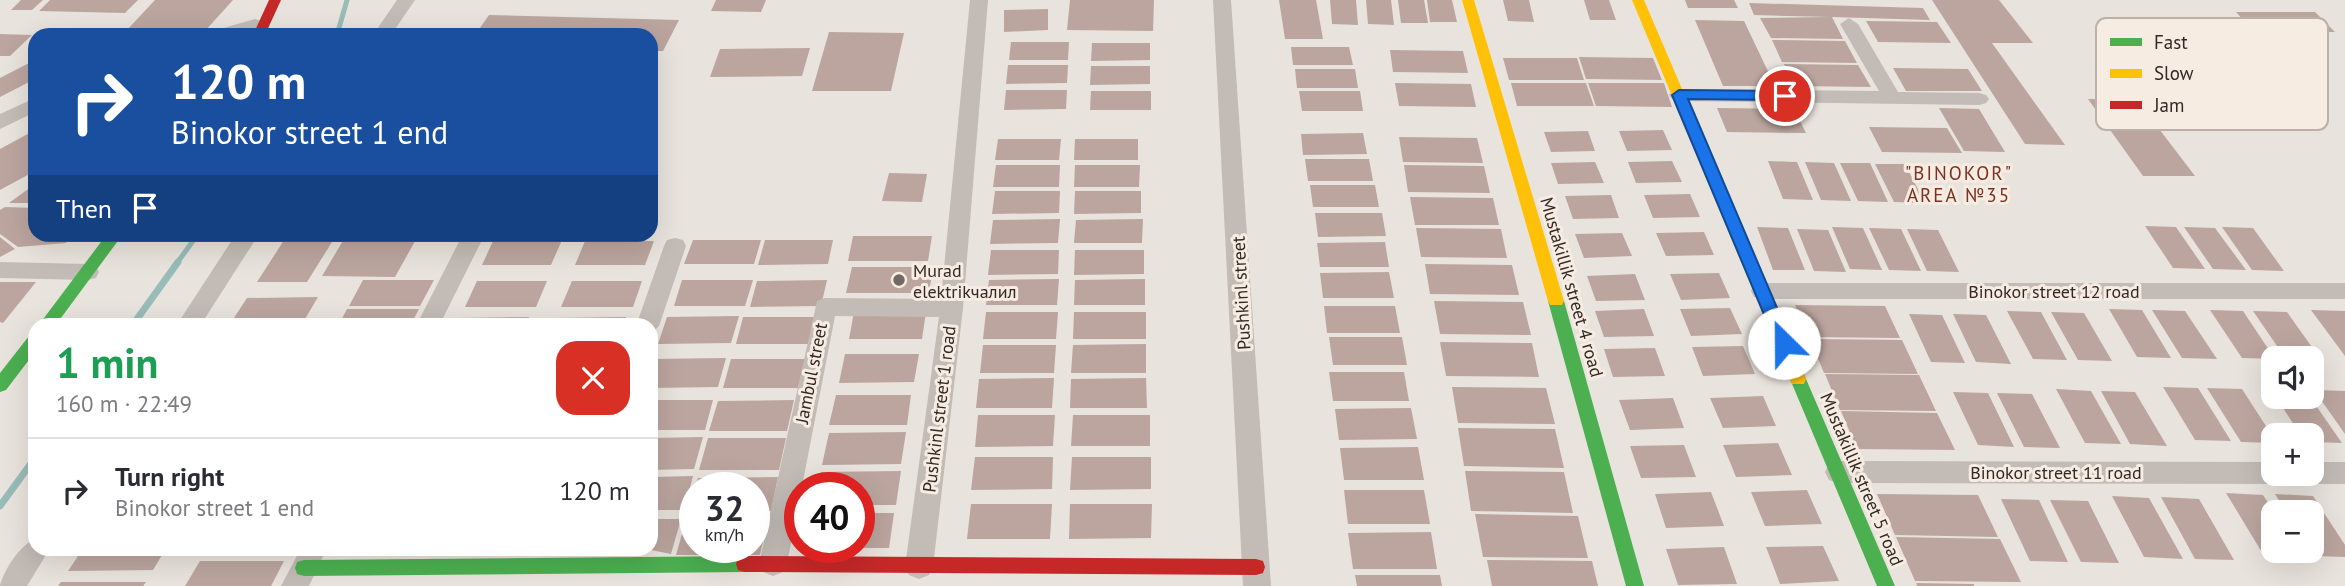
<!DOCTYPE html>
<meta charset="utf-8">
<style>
body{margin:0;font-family:"PT Sans",sans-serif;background:#f7f7f7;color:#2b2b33;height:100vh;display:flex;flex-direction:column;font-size:26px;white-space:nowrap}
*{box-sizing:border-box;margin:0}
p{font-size:23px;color:#7c7c81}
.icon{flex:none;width:38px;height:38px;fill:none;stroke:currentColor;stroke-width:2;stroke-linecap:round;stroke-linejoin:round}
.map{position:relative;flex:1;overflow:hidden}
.details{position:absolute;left:28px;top:318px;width:630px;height:238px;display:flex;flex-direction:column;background:#fff;border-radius:21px;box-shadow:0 7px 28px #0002}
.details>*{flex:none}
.banner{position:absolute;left:28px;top:28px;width:630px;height:214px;border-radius:21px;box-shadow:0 7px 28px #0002;background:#1a4fa0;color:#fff;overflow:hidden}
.tools{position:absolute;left:2261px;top:346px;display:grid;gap:14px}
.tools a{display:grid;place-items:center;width:63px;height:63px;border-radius:14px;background:#fff;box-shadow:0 7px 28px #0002;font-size:35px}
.speed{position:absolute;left:679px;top:472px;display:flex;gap:14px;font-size:35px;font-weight:700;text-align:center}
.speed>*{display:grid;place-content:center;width:91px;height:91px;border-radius:50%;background:#fff;box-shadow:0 7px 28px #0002;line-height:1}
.speed small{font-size:18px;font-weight:400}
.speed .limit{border:10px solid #d22;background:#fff;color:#111}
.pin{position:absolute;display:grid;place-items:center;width:60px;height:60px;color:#fff;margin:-30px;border:4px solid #fff;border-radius:50%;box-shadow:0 2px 7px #0007}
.me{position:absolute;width:77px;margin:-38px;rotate:337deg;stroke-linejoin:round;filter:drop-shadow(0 0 5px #0008)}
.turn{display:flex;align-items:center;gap:24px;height:147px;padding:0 28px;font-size:32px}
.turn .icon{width:91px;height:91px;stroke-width:2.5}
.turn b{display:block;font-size:49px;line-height:60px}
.then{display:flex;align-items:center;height:66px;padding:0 28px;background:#0003;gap:14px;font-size:26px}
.round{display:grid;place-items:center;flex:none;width:74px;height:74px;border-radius:21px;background:#f7f7f7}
.overview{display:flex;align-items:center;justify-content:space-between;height:119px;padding:0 28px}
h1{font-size:42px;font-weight:800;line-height:52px;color:#1e9e55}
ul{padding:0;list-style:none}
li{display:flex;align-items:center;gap:21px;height:105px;padding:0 28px;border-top:2px solid #e1e1e2}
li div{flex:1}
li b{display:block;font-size:26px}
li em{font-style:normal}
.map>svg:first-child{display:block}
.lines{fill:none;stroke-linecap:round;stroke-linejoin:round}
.stream-far1{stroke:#99bcb9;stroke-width:5}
.stream{stroke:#99bcb9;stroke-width:7}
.building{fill:#bca59f}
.street{fill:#c2bbb6;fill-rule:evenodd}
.fast{fill:#4caf50;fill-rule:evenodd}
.slow{fill:#ffc107;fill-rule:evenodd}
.jam{fill:#c62828;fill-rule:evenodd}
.route{fill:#1a73e8;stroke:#114b97;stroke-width:2}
.poi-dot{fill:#726965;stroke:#f7ece2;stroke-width:2.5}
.labels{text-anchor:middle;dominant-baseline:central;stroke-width:6;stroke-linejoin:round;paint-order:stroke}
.poi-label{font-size:18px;fill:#322825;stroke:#f7ece2;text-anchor:start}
.street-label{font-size:18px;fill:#322825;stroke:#f7ece2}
.neighbourhood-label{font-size:19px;letter-spacing:2px;fill:#7d3122;stroke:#f7ece2}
.key{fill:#f7ece2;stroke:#bcb1a9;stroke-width:2}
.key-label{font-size:19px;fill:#322825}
</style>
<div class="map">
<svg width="2345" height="586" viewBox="0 0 2345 586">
<rect width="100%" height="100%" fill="#e9e3dd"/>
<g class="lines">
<!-- stream-far1 -->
<g class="stream-far1">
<path d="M337 35 347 0"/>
<path d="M177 263 198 234"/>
</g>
<!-- stream -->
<g class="stream">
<path d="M132 326 178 262"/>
<path d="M0 506 35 458"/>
</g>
</g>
<!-- building -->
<g class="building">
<path d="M21 0H43L32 10H11Z"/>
<path d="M50 0H138L125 13 39 11Z"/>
<path d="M155 0H233L204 32 126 31Z"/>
<path d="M716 0H766L761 12 711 11Z"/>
<path d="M1070 0H1154L1153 31 1067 30Z"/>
<path d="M1279 0H1316L1323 39H1285Z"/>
<path d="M1330 0H1356L1358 25 1332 24Z"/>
<path d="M1366 0H1391L1394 25 1368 24Z"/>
<path d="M1398 0H1424L1428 23H1401Z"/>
<path d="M1427 0H1452L1457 22H1430Z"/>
<path d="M1503 0H1529L1534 22 1508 21Z"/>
<path d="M1584 0H1609L1616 20H1590Z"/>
<path d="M1685 0H1734L1738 8H1688Z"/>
<path d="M1932 0H1999L2033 43H1992L2065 145 2025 144Z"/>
<path d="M1749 3 1923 8 1930 20 1832 17 1843 39 1771 38 1760 18 1829 17 1754 15Z"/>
<path d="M1048 9V30L1004 32V10Z"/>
<path d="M2236 12H2315L2335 32H2254Z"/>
<path d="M489 15 679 20 663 51H651V35H475Z"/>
<path d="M1695 20 1744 21 1775 86H1723Z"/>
<path d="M1866 21 1937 22 1951 43 1878 42Z"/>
<path d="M829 32 904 33 891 91H812Z"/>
<path d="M0 34 32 35 10 56H0Z"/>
<path d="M1772 40 1845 41 1857 63 1782 62Z"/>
<path d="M1011 42H1069L1068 60H1009Z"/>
<path d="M1092 43H1150V60L1091 61Z"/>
<path d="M1291 47H1349L1353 65H1293Z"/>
<path d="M810 48 802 76 710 77 720 49Z"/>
<path d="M1390 50 1463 51 1468 73 1393 72Z"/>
<path d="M1579 57 1653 58 1662 80 1586 79Z"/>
<path d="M1503 58H1577L1584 80H1509Z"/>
<path d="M35 60V79L0 97V78Z"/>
<path d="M1784 64 1858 65 1871 87 1795 86Z"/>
<path d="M1008 65H1068L1067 83 1006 84Z"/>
<path d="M1091 66H1150V84L1090 85Z"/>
<path d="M1893 68 1968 69 1982 91H1906Z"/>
<path d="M1295 69H1355L1358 88H1297Z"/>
<path d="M1395 83 1471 84 1476 107 1399 106Z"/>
<path d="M1511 83H1586L1594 106H1517Z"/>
<path d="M1588 83H1664L1672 107 1596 106Z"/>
<path d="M1006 90H1067L1066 109 1004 110Z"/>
<path d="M1091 91H1151V110H1090Z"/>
<path d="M1299 91H1360L1363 111H1302Z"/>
<path d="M2088 99 2137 100 2195 176H2143Z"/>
<path d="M1717 108 1794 109 1806 133 1727 132Z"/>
<path d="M1939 108 1979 109 2005 152 1964 151Z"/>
<path d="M1869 127 1947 128 1962 153 1882 152Z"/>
<path d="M35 130V171L0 190V149Z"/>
<path d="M1663 130 1672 150 1627 151 1619 131Z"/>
<path d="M1588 131 1595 151 1551 152 1544 132Z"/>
<path d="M1363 133 1367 154 1303 155 1301 134Z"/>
<path d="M1399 137 1477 138 1483 163 1403 162Z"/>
<path d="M998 139H1061L1059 160H995Z"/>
<path d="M1075 139H1138V160H1074Z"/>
<path d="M1305 159H1369L1373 181H1308Z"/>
<path d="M1672 161 1682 182 1636 183 1628 162Z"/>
<path d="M1768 161 1797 162 1813 200 1783 199Z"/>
<path d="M1595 162 1604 183 1558 184 1551 163Z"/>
<path d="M1805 162 1834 163 1851 201 1821 200Z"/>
<path d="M1840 163H1870L1888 202 1858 201Z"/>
<path d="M1875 164H1905L1925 203 1894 202Z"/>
<path d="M996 165H1060L1059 187H993Z"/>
<path d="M1075 165H1140L1139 187H1074Z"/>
<path d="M1404 165 1484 166 1490 193 1408 192Z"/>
<path d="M889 173 927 174 922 202 882 201Z"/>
<path d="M35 184V203H9Z"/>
<path d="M1310 185H1375L1379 207H1313Z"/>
<path d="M995 191H1060L1059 213 992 214Z"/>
<path d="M1075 191H1141V213L1074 214Z"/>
<path d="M1690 194 1700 217 1653 218 1644 195Z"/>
<path d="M1611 195 1619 218 1573 219 1565 196Z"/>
<path d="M1410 197 1493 198 1499 225H1415Z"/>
<path d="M5 207 35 208V234H73L66 243 18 247 0 234V210Z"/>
<path d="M1315 213H1382L1386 236 1318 237Z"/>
<path d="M1060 219 1058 243 990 244 993 220Z"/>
<path d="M1143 219 1142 243H1074L1076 220Z"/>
<path d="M2145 226 2176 227 2205 269 2173 268Z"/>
<path d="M1757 227 1788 228 1805 270H1773Z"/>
<path d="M1832 227 1863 228 1882 270 1850 269Z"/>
<path d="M2184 227 2215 228 2246 270 2213 269Z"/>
<path d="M2222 227 2253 228 2284 271 2252 270Z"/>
<path d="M1416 228 1501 229 1507 258 1421 257Z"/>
<path d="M1869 228 1901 229 1921 271 1889 270Z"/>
<path d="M1797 229 1828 230 1846 272 1814 271Z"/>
<path d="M1907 229 1938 230 1959 272 1927 271Z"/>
<path d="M1704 232 1714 255 1666 256 1656 233Z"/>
<path d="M1622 233 1632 256 1584 258 1575 234Z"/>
<path d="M288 234H337L307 282H257Z"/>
<path d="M347 234H419L395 277 322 276Z"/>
<path d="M853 236H932L928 261H848Z"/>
<path d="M0 237 15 249 0 257Z"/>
<path d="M562 240 551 265H482L493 241Z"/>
<path d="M693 240H761L754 264H684Z"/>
<path d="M765 240H833L828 264 758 265Z"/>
<path d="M585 241H654L645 265H575Z"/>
<path d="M1385 242 1389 267H1320L1317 243Z"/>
<path d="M991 250H1059L1058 274 988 275Z"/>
<path d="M1075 250H1144V274L1074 275Z"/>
<path d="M1425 264 1512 265 1519 295 1430 294Z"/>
<path d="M852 267H933L929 293H846Z"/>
<path d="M1389 272 1394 298H1323L1320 273Z"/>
<path d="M1719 273 1730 298 1681 300 1670 274Z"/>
<path d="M1635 274 1645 300 1596 301 1587 276Z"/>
<path d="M1059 279 1057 305H986L989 280Z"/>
<path d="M1145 279V305H1074L1075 280Z"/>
<path d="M363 280H434L420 306H349Z"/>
<path d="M682 280H753L745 306H674Z"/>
<path d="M827 280 821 306 750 307 757 281Z"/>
<path d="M477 281H547L536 307H465Z"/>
<path d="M572 281H642L633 307H561Z"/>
<path d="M0 282H36L3 323 0 322Z"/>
<path d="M318 297 302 324H230L247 298Z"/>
<path d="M1434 301 1523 302 1531 335 1440 334Z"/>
<path d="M1795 305 1885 306 1900 338 1809 337Z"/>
<path d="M1324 306H1395L1400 333H1327Z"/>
<path d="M1730 308 1742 334 1691 336 1680 309Z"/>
<path d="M347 309H419L410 326H338Z"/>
<path d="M1644 309 1654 336 1604 337 1595 311Z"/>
<path d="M2109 309 2142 310 2171 358 2137 357Z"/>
<path d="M2152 310 2185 311 2217 359 2182 358Z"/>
<path d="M2210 310 2243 311 2275 359 2242 358Z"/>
<path d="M2311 310 2345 311V356Z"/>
<path d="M2007 311 2041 312 2067 360 2033 359Z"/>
<path d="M2253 311 2287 312 2321 360 2286 359Z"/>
<path d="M854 312H926L922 339H849Z"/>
<path d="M986 312H1058L1056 339H983Z"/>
<path d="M1074 312H1146V339H1073Z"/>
<path d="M2051 312 2084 313 2112 361 2078 360Z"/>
<path d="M1909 314 1942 315 1965 363 1931 362Z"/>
<path d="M1953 314 1986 315 2011 364 1976 362Z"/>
<path d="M739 316 731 343 658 344 667 317Z"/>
<path d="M529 317 525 326H453L457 318Z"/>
<path d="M626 317 623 326H551L554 318Z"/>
<path d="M743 317H816L809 344H736Z"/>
<path d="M1329 337H1402L1407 365H1333Z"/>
<path d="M1810 339 1902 340 1918 374 1824 373Z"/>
<path d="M1440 342 1532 343 1539 377 1446 376Z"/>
<path d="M1146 344V373H1071L1073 345Z"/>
<path d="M983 345H1056L1054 373H980Z"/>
<path d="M1743 346 1755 374 1703 376 1692 347Z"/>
<path d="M1655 348 1665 376 1613 377 1604 349Z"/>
<path d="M845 354H919L914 382 839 383Z"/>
<path d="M726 358 718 387 651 388 652 359Z"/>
<path d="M731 359H805L798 388H723Z"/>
<path d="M1329 372H1404L1409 401H1333Z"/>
<path d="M1825 374 1919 375 1936 411 1840 410Z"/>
<path d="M1054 378 1052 408H976L979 379Z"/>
<path d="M1146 378 1147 408H1070L1071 379Z"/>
<path d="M1452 387 1546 388 1555 424 1458 423Z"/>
<path d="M2163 387 2198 388 2231 441 2195 440Z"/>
<path d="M2207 388 2242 389 2273 437V443L2241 442Z"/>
<path d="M2056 389 2091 391 2121 444 2085 443Z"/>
<path d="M2314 390 2345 391V434Z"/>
<path d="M2101 391 2135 392 2167 446 2130 444Z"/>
<path d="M1953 392 1988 393 2014 447 1978 445Z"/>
<path d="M1997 393 2032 394 2060 448 2024 447Z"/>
<path d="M836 395H911L907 425H829Z"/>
<path d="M1763 396 1776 426 1723 428 1710 398Z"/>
<path d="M2276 397H2310L2342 443 2312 442V436H2301Z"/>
<path d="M1673 398 1684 428 1630 430 1619 400Z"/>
<path d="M651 400H713L705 430H651Z"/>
<path d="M794 400 787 431H709L718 401Z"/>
<path d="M1411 408 1417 439 1339 440 1335 409Z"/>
<path d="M1841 411 1937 413 1955 450 1857 449Z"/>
<path d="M978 415H1055L1053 446 975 447Z"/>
<path d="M1073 415H1150V446H1071Z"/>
<path d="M1458 428 1555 429 1564 468 1464 466Z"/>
<path d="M906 432 901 464 822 465 829 433Z"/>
<path d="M703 437 694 469 651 470V438Z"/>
<path d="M708 438H786L779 470H699Z"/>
<path d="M1778 443 1792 475 1736 477 1723 445Z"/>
<path d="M1684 445 1696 477 1641 478 1630 446Z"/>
<path d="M1418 447 1424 480H1344L1340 448Z"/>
<path d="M975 457H1053L1052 489 971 490Z"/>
<path d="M1072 457H1151V489L1070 490Z"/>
<path d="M901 471 896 505H859V488H818L821 472Z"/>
<path d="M1465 471 1564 472 1573 513 1471 511Z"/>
<path d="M693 476 684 510H651V477Z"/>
<path d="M778 477 771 511H754V488H695L698 478Z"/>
<path d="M1344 490H1424L1430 524H1348Z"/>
<path d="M1807 490 1822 524 1765 526 1751 492Z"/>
<path d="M1711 492 1724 526 1666 528 1655 494Z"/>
<path d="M2226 493 2263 495 2275 513 2273 551H2299L2302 556 2263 554Z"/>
<path d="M1877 494 1978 495 1998 537 1895 535Z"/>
<path d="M2275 494 2313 496 2345 545V557L2314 556 2312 513H2287Z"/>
<path d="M2112 496 2149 498 2183 559 2144 557Z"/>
<path d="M2161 497 2199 499 2234 560 2195 559Z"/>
<path d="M2001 499 2039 500 2068 562 2030 561Z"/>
<path d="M2050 500 2088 501 2119 563 2081 562Z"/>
<path d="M971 504H1052L1050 539H967Z"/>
<path d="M1070 504H1152L1151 538 1069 539Z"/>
<path d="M859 513H894L889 548H859Z"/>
<path d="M1475 514 1578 516 1588 558 1483 557Z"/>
<path d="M651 519H681L671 554 651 550Z"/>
<path d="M754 519H768L760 555H676L686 520H695V548H754Z"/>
<path d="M1431 532 1437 569H1353L1348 533Z"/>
<path d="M1896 537 2000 539 2021 582 1915 581Z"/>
<path d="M1823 546 1839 581 1780 584 1766 547Z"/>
<path d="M1724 547 1737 584 1678 585 1666 549Z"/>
<path d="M82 550H165L153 570 68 571Z"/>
<path d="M1487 560 1592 561 1598 586H1492Z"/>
<path d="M200 561H284L271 586H185Z"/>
<path d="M1355 575H1440L1442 586H1357Z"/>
<path d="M61 582H146L143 586H58Z"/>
<path d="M1916 583 1974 584V586H1917Z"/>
</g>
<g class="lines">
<!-- street -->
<g class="street">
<path d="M397 0H415L391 35H373Z"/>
<path d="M970 0H988L963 308 933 567 929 575 919 579 909 575 905 567 939 317 835 316 787 564 783 572 773 576 763 572 759 564 817 301 825 298 941 299Z"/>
<path d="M1213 0H1231L1271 586H1243Z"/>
<path d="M1849 18 1858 24 1898 92 1979 93 1986 95 1989 99 1986 103 1979 105 1679 101 1672 99 1669 95 1672 91 1679 89 1879 91 1840 24Z"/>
<path d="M255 19 262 21 264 25C252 38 228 35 211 35L213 31Z"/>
<path d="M35 98V112L0 129V114Z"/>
<path d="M236 234H259L200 326H176Z"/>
<path d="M463 234H481L483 238 439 326H416Z"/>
<path d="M675 238 683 240 686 246 659 326 651 334V326H636L664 246 667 240Z"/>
<path d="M0 262 88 264 96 266 99 272 96 278 88 280 0 278Z"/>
<path d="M1762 283H2345V299H1762L1754 297 1751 291 1754 285Z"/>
<path d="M1838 461 2273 462V474H2285L2282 481 2273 484 1838 483 1829 480 1825 472 1829 464Z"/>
<path d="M2312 462H2345V484H2312L2303 481 2300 474H2312Z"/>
<path d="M35 539V550H49L27 586H0C3 571 21 544 35 539Z"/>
<path d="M300 550H326L309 586H281Z"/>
</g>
<!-- fast -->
<g class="fast">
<path d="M107 234H123L55 326H38Z"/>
<path d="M1556 295 1564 301 1644 586H1626L1548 301Z"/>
<path d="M35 334V352L6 390 0 392V373L29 336Z"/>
<path d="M1798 372 1804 374 1806 379 1895 586H1877L1790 379 1792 374Z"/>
<path d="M745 556 752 558 754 564 752 570 745 572 304 576 297 574 295 568 297 562 304 560Z"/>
</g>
<!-- slow -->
<g class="slow">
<path d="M1462 0H1474L1564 301 1562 305H1550L1548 301Z"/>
<path d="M1632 0H1644L1806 379 1804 384H1792L1790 379Z"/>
</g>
<!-- jam -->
<g class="jam">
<path d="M269 0H281L265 35H253Z"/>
<path d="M745 556 1256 559 1263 561 1265 567 1263 573 1256 575 745 572 738 570 736 564 738 558Z"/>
</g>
</g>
<!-- route -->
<path class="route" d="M1679 90 1785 91 1792 96 1785 100 1688 99 1792 343 1790 347 1784 349 1776 343 1672 95Z"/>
<!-- markers -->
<circle class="poi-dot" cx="899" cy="280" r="7"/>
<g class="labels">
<!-- poi labels -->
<g class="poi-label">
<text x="913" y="270">Murad<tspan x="913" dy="21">elektrikчалил</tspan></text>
</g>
<!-- street labels -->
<g class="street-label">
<text transform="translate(1572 287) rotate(74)">Mustakillik street 4 road</text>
<text x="2054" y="291">Binokor street 12 road</text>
<text transform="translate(1241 293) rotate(-93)">Pushkinl street</text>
<text transform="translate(811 373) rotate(-79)">Jambul street</text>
<text transform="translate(939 409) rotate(-83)">Pushkinl street 1 road</text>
<text x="2056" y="472">Binokor street 11 road</text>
<text transform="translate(1862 479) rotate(67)">Mustakillik street 5 road</text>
</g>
<!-- neighbourhood labels -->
<g class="neighbourhood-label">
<text x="1959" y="173">"BINOKOR"<tspan x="1959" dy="22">AREA №35</tspan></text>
</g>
</g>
<!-- legend -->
<rect x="2096" y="18" width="232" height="112" rx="10" class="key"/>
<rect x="2110" y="38" width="32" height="8" fill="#4caf50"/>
<rect x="2110" y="69" width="32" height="9" fill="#ffc107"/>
<rect x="2110" y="101" width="32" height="8" fill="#c62828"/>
<g class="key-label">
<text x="2154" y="49">Fast</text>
<text x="2154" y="80">Slow</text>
<text x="2154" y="112">Jam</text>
</g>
</svg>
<div class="tools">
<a><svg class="icon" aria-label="sound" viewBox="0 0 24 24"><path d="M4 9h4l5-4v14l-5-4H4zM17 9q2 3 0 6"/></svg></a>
<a>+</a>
<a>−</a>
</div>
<div class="speed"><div>32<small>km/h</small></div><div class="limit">40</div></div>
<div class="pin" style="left:1785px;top:96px;background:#d93025"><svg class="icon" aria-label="arrive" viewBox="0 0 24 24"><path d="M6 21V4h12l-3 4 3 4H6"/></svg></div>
<svg class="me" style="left:1784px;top:343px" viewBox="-20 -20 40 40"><circle r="19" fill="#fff"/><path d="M0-13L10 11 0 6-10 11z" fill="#1a73e8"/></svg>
<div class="banner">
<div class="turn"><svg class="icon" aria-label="right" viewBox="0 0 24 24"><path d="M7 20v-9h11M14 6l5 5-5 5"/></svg><div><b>120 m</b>Binokor street 1 end</div></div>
<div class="then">Then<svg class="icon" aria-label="arrive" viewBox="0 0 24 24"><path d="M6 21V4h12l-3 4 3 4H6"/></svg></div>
</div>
<section class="details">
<div class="overview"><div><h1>1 min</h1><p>160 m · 22:49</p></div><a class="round" style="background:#d93025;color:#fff"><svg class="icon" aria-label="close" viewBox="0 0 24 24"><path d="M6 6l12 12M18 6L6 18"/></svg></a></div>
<ul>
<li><svg class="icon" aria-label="right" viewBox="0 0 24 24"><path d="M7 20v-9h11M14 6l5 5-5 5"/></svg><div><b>Turn right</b><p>Binokor street 1 end</p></div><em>120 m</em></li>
</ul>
</section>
</div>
